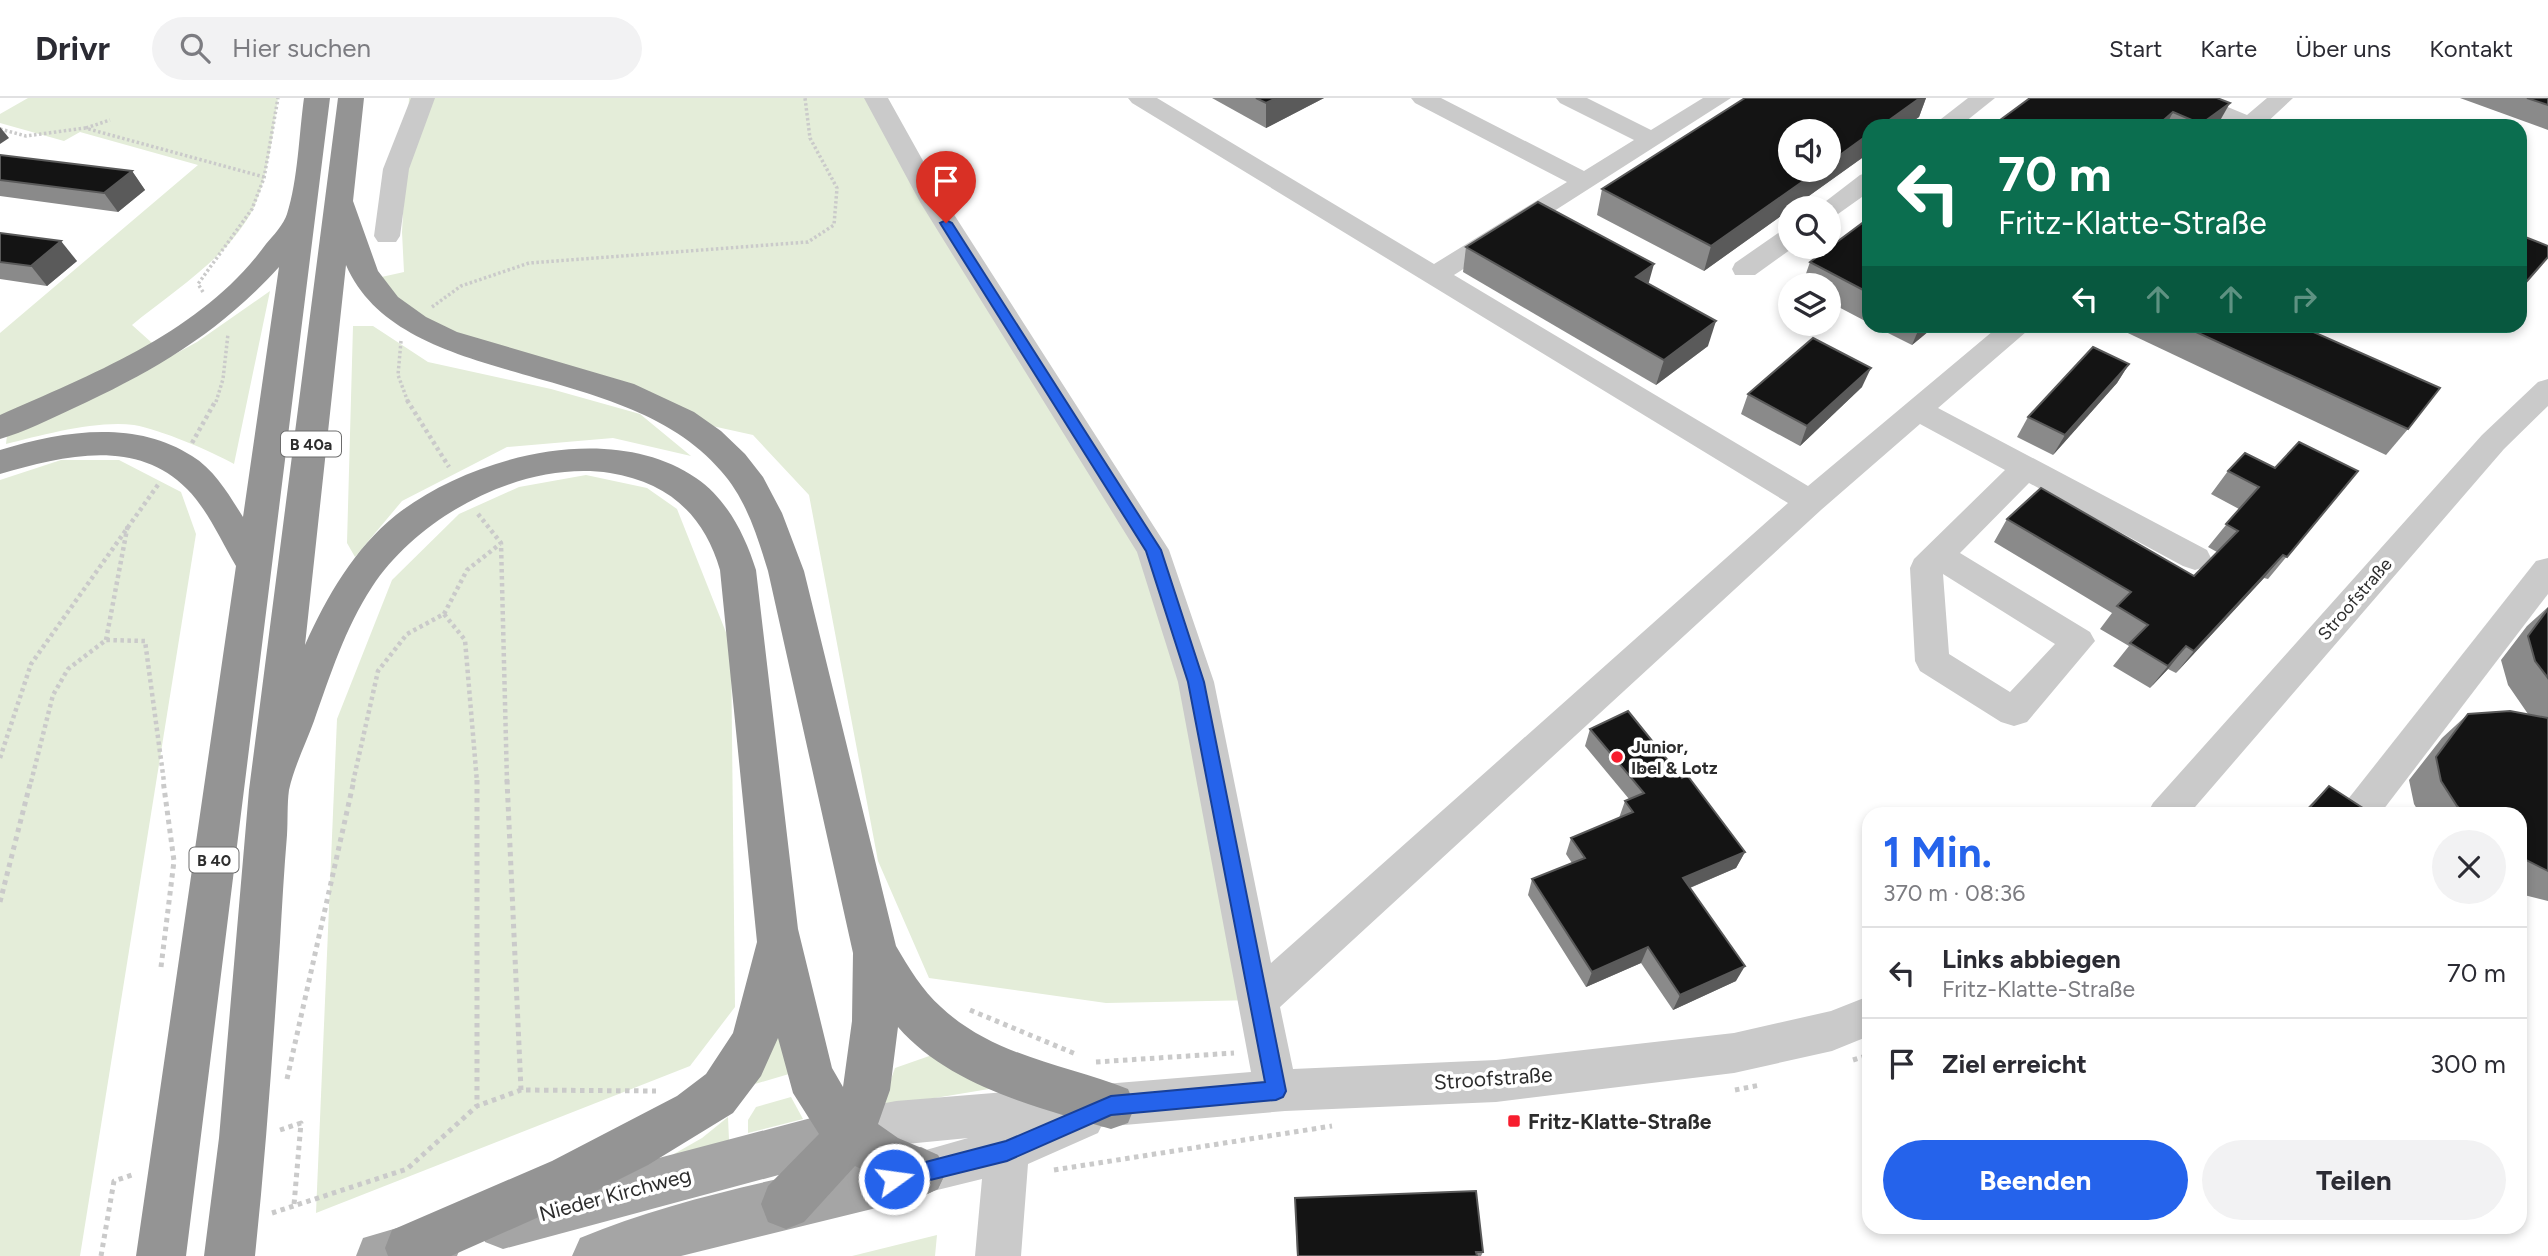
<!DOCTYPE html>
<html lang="de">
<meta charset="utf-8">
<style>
body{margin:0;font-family:Figtree,sans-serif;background:#f2f2f3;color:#2b2b33;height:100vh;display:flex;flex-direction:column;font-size:26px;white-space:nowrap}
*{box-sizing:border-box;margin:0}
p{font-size:23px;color:#7c7c81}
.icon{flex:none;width:38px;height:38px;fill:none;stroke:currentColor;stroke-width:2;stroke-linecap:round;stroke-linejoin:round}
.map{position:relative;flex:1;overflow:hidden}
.side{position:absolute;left:1862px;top:709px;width:665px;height:427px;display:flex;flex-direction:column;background:#fff;border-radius:21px;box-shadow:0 4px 10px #0003}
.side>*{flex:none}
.banner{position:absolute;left:1862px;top:21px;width:665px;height:214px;border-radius:21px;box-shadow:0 4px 10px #0003;background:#0b6e4f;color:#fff;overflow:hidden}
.fabs{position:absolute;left:1778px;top:21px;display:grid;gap:14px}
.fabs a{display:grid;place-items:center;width:63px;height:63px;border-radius:50%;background:#fff;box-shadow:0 4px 10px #0003;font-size:35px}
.pin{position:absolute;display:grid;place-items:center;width:60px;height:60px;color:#fff;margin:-72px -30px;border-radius:50% 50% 50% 0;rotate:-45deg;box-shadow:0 0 7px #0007}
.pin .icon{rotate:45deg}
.me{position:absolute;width:77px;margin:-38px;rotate:76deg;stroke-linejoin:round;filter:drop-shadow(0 0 5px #0008)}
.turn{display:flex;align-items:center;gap:24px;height:147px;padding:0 21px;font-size:32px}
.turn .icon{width:91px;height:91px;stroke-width:2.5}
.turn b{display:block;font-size:49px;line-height:60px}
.lanes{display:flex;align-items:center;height:66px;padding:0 21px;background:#0003;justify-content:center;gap:35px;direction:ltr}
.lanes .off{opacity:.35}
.round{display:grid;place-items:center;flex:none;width:74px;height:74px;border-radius:37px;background:#f2f2f3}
.headline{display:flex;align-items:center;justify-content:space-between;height:119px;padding:0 21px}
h1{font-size:42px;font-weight:700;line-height:52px;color:#2563eb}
.action{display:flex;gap:14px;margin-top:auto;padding:14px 21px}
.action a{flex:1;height:80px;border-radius:42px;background:#2563eb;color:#fff;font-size:28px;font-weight:700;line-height:80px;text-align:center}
.action a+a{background:#f2f2f3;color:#2b2b33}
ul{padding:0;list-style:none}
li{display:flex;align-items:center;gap:21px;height:91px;padding:0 21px;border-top:2px solid #e1e1e2}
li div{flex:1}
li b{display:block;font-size:26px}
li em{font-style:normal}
header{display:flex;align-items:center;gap:42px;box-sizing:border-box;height:98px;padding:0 35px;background:#fff;border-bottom:2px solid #e1e1e2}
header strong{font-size:33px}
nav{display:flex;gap:38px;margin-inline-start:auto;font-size:24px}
.search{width:490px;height:63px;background:#f2f2f3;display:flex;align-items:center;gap:18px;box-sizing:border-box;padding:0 24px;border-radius:38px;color:#7c7c81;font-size:26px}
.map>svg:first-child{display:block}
.green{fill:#e4edd9}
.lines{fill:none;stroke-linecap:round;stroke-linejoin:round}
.path-far2{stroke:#cacaca;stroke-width:3.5;stroke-dasharray:2.5 2.5;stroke-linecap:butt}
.path-far1{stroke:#cacaca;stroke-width:4.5;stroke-dasharray:3.5 3.5;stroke-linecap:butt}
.path{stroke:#cacaca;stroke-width:5;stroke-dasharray:4.5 4.5;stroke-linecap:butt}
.minor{fill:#cacaca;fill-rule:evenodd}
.major{fill:#a5a5a5;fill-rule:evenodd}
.highway{fill:#949494;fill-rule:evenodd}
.wall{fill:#8a8a8a;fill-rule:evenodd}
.shaded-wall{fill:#5a5a5a}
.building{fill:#141414;stroke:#5a5a5a;stroke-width:2}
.route{fill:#2563eb;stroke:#184099;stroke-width:2}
.poi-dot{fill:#f71d2e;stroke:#fff;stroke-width:2.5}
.labels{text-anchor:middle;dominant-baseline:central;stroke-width:7;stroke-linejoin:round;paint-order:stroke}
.shield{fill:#fff;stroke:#6c6c6c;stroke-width:2}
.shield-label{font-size:16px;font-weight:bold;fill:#2d2d2d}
.street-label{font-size:18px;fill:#2d2d2d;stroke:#fff}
.poi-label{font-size:18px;font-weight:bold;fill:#2d2d2d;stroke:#fff;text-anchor:start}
.near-street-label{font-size:21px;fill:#2d2d2d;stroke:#fff}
.near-poi-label{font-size:21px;font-weight:bold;fill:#2d2d2d;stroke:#fff;text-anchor:start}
</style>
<header>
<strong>Drivr</strong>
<div class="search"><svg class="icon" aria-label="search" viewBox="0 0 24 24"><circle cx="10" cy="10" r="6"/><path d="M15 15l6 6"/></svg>Hier suchen</div>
<nav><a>Start</a><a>Karte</a><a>Über uns</a><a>Kontakt</a></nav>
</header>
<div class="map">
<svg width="2548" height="1158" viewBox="0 0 2548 1158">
<rect width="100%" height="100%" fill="#fff"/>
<!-- green -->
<g class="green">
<path d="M28 0H278C272 37 269 77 253 111 228 160 173 193 132 227L161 253 0 330V235L198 67 80 34 64 43 0 25V16Z"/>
<path d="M409 0H876L1153 452 1259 902 1106 905 929 880 878 763 809 397 753 337 685 322 464 247 368 182 404 174 402 134Z"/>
<path d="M270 193 234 366C209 352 161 332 134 327 97 322 42 337 6 346L7 337 104 295 197 244Z"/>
<path d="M353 228H373L428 264 551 291 640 316 691 358 613 340 507 349 402 403 355 459 347 445Z"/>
<path d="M61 362H119L181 394 196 436 80 1158H0V382Z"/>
<path d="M586 377 647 390 677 411 731 547 735 909 690 968 316 1115 337 621 392 482 459 416 519 389Z"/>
<path d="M779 936 789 976 755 986Z"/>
<path d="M935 956 995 990 881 1009 895 970Z"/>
<path d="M791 999 803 1021 748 1035V1022L756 1009Z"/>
<path d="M728 1019 729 1042 653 1068 702 1040Z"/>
<path d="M937 1137 935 1158H852Z"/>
</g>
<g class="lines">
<!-- path-far2 -->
<g class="path-far2">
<path d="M86 30 110 22"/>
<path d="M0 31 26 38 85 30 264 79"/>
<path d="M203 194 198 186 252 111 264 80 278 0"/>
<path d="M432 209 461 188 529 165 808 144 834 127 837 90 810 40 805 0"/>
<path d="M401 243 398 277 408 304"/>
<path d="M216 304 223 281 228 236"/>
</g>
<!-- path-far1 -->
<g class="path-far1">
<path d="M407 302 449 369"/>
<path d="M192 345 216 302"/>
<path d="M478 416 501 445 507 684"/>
<path d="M444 516 467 472 500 446"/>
<path d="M106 542 128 426"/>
<path d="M0 660 31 566 160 384"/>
<path d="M31 684 53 597 68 571 106 542 145 543 164 684"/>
<path d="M353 684 378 573 407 536 444 516 465 542 477 684"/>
</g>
<!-- path -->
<g class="path">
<path d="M477 682V1008"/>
<path d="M507 682 521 992"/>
<path d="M0 804 31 682"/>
<path d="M161 869 174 763 163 682"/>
<path d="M970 912 1078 957"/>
<path d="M1853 962 1869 957"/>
<path d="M1096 964 1234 955"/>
<path d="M287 981 354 682"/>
<path d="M1735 992 1760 987"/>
<path d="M280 1032 301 1025 294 1107"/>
<path d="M1054 1072 1332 1028"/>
<path d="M272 1115 407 1071 477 1008 521 992 656 993"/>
<path d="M101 1158 114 1083 135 1076"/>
</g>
<!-- minor -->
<g class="minor">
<path d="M411 0H435L409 71 400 138 396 144H378L374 138 383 71Z"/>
<path d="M864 0H888L946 104 1169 452 1214 584 1271 865 1788 405 1132 5 1128 0H1157L1434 166 1567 84 1415 5 1411 0H1441L1584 73 1634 42 1560 5 1556 0H1587L1651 32 1703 0H1731L1454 177 1808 388 1999 228H2030L2026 234 1938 310 2207 452 2211 460 2207 468 2195 472 2183 468 2029 385 1960 455 2090 534 2095 543 2027 624 2014 628 2001 624 1920 573 1915 563 1910 470 1914 461 2005 372 1920 326 1821 412 1280 909 1293 971 1496 962 1734 935 1831 913 1869 898V938L1832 953 1734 975 1496 1004 1285 1013 1101 1029 1098 1035 1028 1066 1021 1158H975L982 1081 921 1096 905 1090 899 1074 905 1058 968 1040 896 1047 849 1056 833 1049 827 1034 833 1019 849 1012 896 1003 1251 974 1178 584 1137 454 920 104ZM1943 476 2055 546 2010 594 1949 556Z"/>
<path d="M1968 0H1995L1960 28H1932Z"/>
<path d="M2173 0H2206L2247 17 2267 0H2293L2263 28H2232L2177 5Z"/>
<path d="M1869 74V94L1838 116 1829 119V110H1817L1860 77Z"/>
<path d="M1790 131V149H1794L1755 177H1735L1732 171 1735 165 1781 133Z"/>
<path d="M2548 281V308L2504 351 2189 716H2147L2153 705 2482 337 2538 284Z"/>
<path d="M2548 460V496L2380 716H2339L2345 705 2536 463Z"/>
</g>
<!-- major -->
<g class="major">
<path d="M849 1010 866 1017 873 1034 866 1051 849 1058 503 1151 485 1144 478 1126 485 1108 503 1101Z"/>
<path d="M921 1049 938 1057 946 1074 938 1091 921 1099 681 1158H572L580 1140C688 1095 808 1076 921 1049Z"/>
<path d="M438 1118 456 1125 463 1143 457 1158H356L363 1140Z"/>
</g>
<!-- highway -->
<g class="highway">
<path d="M304 0H330L186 1158H136L236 468C221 443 208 412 187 391 136 339 62 358 0 376V352C61 333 135 321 192 358 215 372 229 397 243 419L279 169C219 235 154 273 74 310 50 321 25 334 0 341V317C95 275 203 233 266 146 273 138 284 126 287 116 298 82 299 36 304 0Z"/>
<path d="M338 0H364L353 103 378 173 398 199 426 219 457 234 634 286 694 314 721 333 745 356 763 379 782 415 804 473 896 848C909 870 922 892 941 909 993 958 1064 966 1128 991L1135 1008 1128 1025 1111 1031C1039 1010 949 988 898 929L890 992 878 1026 898 1040 938 1057 946 1074 938 1091 921 1099 855 1068 804 1124 786 1131 768 1124 761 1106 768 1088 819 1036 793 995 778 940 761 978 733 1015 648 1067 586 1098 451 1158H388L385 1150 392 1132 552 1063 677 998 706 976 733 935 757 844 720 472C704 416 667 384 610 375 523 362 419 417 372 489 345 530 330 578 314 623 306 645 294 669 289 692 287 706 288 723 287 737 284 773 282 808 280 844 273 949 266 1053 255 1158H204L219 1040 249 692ZM346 167C401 294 625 259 721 373 746 401 757 437 768 473L853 855 852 923 843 989 832 970 798 831 756 472C745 437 727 401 696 380 611 322 471 358 396 417 354 451 327 498 305 547Z"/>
</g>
</g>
<!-- wall -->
<g class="wall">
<path d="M1212 0H1324L1266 30Z"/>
<path d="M1745 0H1926L1919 19 1906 28H1869V55L1704 173 1597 117 1602 91ZM1790 33H1829V72H1790Z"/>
<path d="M2217 0V28H1992Z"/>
<path d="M2460 0H2548V32Z"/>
<path d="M0 57 132 73 145 92 118 114 0 98Z"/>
<path d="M1869 120V225L1829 204V187H1802L1810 164Z"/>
<path d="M0 135 77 163 47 188 0 181Z"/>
<path d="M1466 149 1649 186 1708 248 1656 287 1463 174Z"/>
<path d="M1874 228H1935L1912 247Z"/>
<path d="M2113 228H2300L2408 331 2386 357Z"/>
<path d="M2129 266 2117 285 2053 357 2017 339 2028 319Z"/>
<path d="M1862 289 1800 348 1741 316 1748 296Z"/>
<path d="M2275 370 2358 373 2268 481 2264 480 2176 575 2168 571 2150 590 2113 568 2129 548 2100 531 2112 515 1994 444 2007 421 2194 478 2217 454 2208 449 2239 411 2211 396 2228 373Z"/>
<path d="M2548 509V803L2520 796V716H2420L2414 706 2409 682 2442 640 2468 616H2528L2508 587 2501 562 2527 528Z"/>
<path d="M1590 631 1682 680 1745 754 1736 770 1690 790 1736 883 1673 912 1641 865 1586 889 1528 797 1532 781 1572 765 1566 756 1571 740 1619 720 1625 703 1629 701 1585 648Z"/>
<path d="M2329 688 2372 716H2301Z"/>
<path d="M1295 1100 1483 1154 1481 1158H1297Z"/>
</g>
<!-- shaded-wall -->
<g class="shaded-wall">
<path d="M1276 0H1324L1266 30V5Z"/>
<path d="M1920 0H1926L1919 19 1906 28H1881Z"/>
<path d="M2230 5 2217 28H2201V26Z"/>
<path d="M2173 14 2166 28H2157Z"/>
<path d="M0 29 9 40 0 46Z"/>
<path d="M1869 36V55L1704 173 1711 148 1819 72H1829V65Z"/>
<path d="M132 73 145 92 118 114 104 95Z"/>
<path d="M61 143 77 163 47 188 31 168Z"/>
<path d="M1654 166 1647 191 1636 179Z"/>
<path d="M1716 223 1708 248 1656 287 1664 262Z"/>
<path d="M1920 228H1935L1912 247Z"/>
<path d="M2129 266 2117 285 2053 357 2065 337Z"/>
<path d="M1871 270 1862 289 1800 348 1807 328Z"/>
<path d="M2283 457 2264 480 2176 575 2194 553Z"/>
<path d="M2186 548 2168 571 2150 590 2168 568Z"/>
<path d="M1745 754 1736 770 1675 796 1683 780Z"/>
<path d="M1648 849 1641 865 1586 889 1592 874Z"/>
<path d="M1745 868 1736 883 1673 912 1680 897Z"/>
</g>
<!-- building -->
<g class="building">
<path d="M1256 0H1276L1266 5Z"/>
<path d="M1745 0H1920L1881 28H1869V36L1829 65V33H1790V72H1819L1711 148 1602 91Z"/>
<path d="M2030 0H2217L2230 5 2201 26 2173 14 2157 28H1992Z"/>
<path d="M2527 0H2548V7Z"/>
<path d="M0 57 132 73 104 95 0 82Z"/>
<path d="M1538 104 1654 166 1636 179 1716 223 1664 262 1466 149Z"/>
<path d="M1869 120V195L1810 164Z"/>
<path d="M0 135 61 143 31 168 0 164Z"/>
<path d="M2520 137 2548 148V159L2520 191Z"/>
<path d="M2183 228H2300L2440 290 2408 331Z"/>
<path d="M1813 240 1871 270 1807 328 1748 296Z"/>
<path d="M2093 249 2129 266 2065 337 2028 319Z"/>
<path d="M2299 344 2358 373 2287 459 2283 457 2194 553 2186 548 2168 568 2130 545 2148 527 2117 508 2131 494 2007 421 2041 390 2194 478 2238 433 2226 426 2259 389 2228 373 2245 355 2275 370Z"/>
<path d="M2548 511V580L2535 563 2528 538Z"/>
<path d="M1628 613 1682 680 1687 677 1745 754 1683 780 1745 868 1680 897 1648 849 1592 874 1532 781 1585 760 1571 740 1633 714 1625 703 1644 695 1590 631Z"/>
<path d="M2510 613 2548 620V773L2520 759V716H2465L2457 708 2441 683 2436 659 2468 616Z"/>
<path d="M2329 688 2372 716H2304Z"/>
<path d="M1476 1093 1483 1154H1476L1477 1158H1298L1295 1100Z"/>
</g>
<!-- route -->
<path class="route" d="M946 122 952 125 1161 452 1204 584 1286 993 1283 999 1276 1002 1111 1017 1007 1063 894 1091 887 1088 884 1081 887 1074 1006 1043 1111 998 1265 984 1188 584 1146 453 940 125Z"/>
<!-- markers -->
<g class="poi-dot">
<circle cx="1617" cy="659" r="7"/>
<rect x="1507" y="1016" width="14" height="14" rx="3.5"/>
</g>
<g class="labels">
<!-- shield labels -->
<g class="shield">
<rect x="281" y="333.5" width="60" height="25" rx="5"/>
<rect x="189.5" y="749.5" width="49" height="25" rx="5"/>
</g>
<g class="shield-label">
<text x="311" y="346">B 40a</text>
<text x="214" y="762">B 40</text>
</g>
<!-- street labels -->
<g class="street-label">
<text transform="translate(2355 501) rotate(-49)">Stroofstraße</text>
</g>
<!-- poi labels -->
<g class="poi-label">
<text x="1631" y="649">Junior,<tspan x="1631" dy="21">Ibel &amp; Lotz</tspan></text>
</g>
<!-- near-street labels -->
<g class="near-street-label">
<text transform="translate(1493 980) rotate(-4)">Stroofstraße</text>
<text transform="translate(615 1096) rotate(-15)">Nieder Kirchweg</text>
</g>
<!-- near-poi labels -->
<g class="near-poi-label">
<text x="1528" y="1023">Fritz-Klatte-Straße</text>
</g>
</g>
</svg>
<div class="fabs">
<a><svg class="icon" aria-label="sound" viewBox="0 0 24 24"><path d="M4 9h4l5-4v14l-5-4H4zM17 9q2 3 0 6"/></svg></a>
<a><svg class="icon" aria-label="search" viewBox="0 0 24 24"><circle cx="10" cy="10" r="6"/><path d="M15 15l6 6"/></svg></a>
<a><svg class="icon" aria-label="layers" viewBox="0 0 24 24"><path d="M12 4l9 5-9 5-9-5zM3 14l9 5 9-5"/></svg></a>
</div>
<div class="pin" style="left:946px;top:125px;background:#d93025"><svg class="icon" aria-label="arrive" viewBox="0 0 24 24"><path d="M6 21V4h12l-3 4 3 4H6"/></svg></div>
<svg class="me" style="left:894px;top:1081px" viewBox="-20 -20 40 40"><circle r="17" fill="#2563eb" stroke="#fff" stroke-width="3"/><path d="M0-11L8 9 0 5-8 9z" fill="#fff"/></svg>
<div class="banner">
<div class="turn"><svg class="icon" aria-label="left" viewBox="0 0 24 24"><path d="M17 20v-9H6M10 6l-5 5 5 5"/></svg><div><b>70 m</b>Fritz-Klatte-Straße</div></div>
<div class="lanes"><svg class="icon" aria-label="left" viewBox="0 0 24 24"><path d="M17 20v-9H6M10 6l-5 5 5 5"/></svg><svg class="icon off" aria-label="ahead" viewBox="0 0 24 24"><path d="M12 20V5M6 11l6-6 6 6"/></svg><svg class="icon off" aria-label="ahead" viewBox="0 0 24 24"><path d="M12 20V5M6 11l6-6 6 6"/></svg><svg class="icon off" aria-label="right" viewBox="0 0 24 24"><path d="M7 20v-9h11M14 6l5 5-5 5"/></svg></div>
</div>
<section class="side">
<div class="headline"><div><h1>1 Min.</h1><p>370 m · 08:36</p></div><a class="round"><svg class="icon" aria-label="close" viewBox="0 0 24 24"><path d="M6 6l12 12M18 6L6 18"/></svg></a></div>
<ul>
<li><svg class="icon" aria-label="left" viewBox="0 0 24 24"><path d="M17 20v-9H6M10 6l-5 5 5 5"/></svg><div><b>Links abbiegen</b><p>Fritz-Klatte-Straße</p></div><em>70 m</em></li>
<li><svg class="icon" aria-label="arrive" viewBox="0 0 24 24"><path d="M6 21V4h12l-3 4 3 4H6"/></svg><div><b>Ziel erreicht</b></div><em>300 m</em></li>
</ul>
<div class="action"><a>Beenden</a><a>Teilen</a></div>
</section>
</div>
